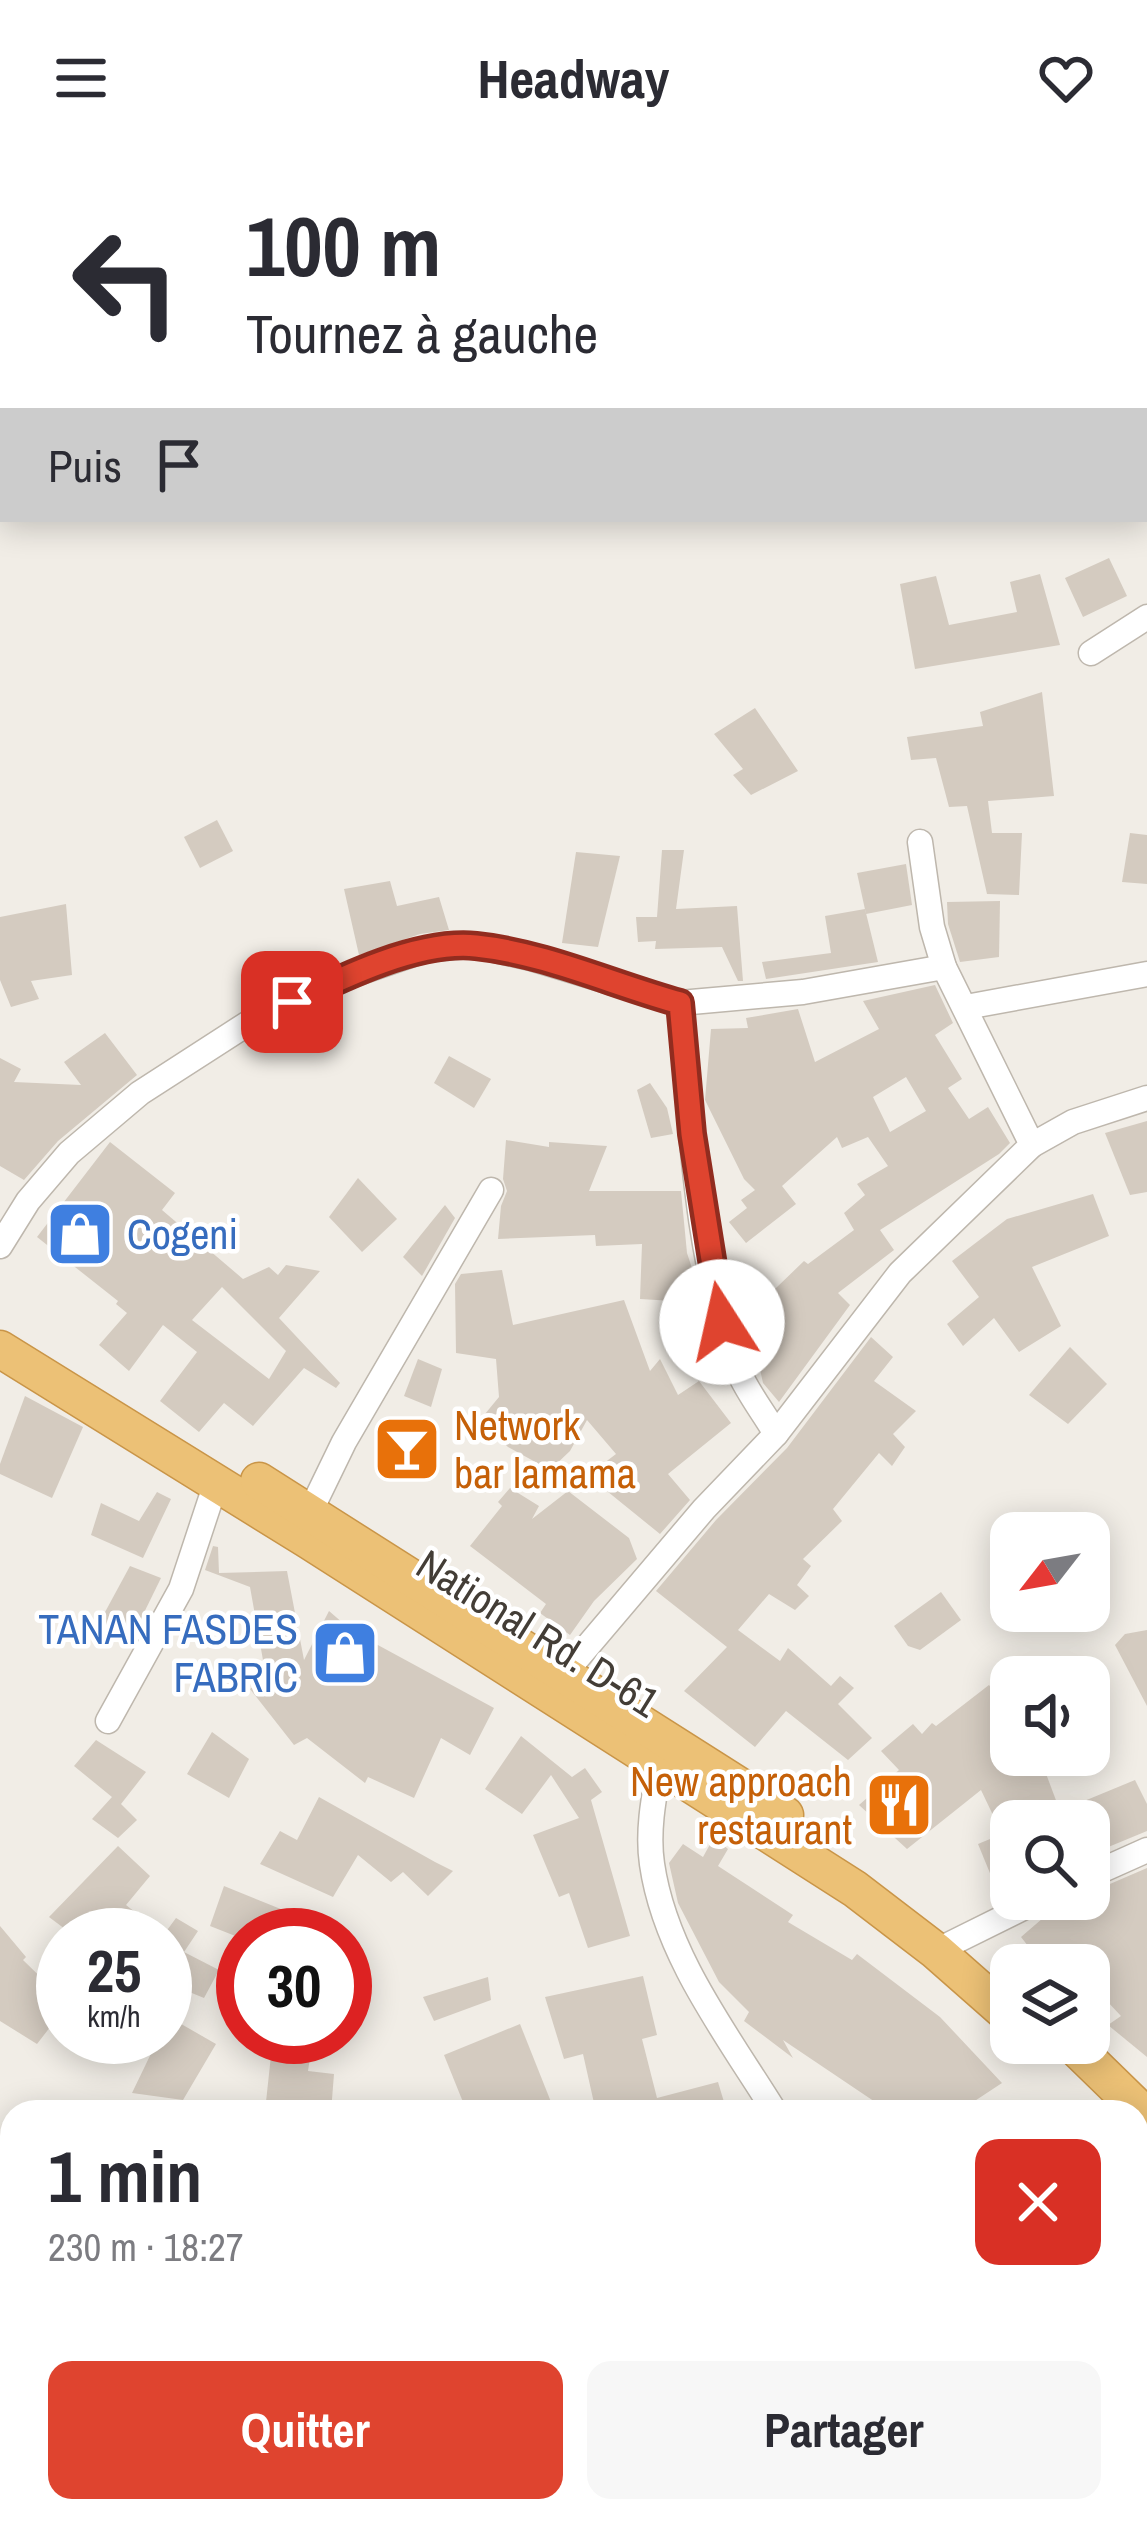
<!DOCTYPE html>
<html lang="fr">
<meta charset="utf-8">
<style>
body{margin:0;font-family:"Archivo Narrow",sans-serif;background:#f7f7f7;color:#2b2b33;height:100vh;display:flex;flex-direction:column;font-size:45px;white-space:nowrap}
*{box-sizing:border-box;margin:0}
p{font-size:39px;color:#7c7c81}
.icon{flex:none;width:66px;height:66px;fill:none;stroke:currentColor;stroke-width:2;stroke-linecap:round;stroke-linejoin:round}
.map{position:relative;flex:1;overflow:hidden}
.panel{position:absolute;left:0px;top:1944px;width:1149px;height:423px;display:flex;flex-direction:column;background:#fff;border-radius:36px 36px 0 0;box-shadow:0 6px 30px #0003}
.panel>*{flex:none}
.banner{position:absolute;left:0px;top:0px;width:1149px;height:366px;box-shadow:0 6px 30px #0003;background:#fff;color:#2b2b33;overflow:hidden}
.needle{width:78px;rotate:239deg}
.fabs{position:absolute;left:990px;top:1356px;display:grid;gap:24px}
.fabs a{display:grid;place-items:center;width:120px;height:120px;border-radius:24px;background:#fff;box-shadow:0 6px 30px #0003;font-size:60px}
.speed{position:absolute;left:36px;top:1752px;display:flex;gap:24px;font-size:60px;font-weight:700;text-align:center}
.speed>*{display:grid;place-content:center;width:156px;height:156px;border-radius:50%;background:#fff;box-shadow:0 6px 30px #0003;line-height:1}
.speed small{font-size:30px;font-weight:400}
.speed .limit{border:18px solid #d22;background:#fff;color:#111}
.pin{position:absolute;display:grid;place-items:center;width:102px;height:102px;color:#fff;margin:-51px;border-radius:24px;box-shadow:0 6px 18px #0006}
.me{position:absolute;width:132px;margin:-66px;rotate:350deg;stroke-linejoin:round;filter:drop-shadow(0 0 9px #0008)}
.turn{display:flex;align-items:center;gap:42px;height:252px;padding:0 48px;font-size:54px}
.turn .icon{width:156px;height:156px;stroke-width:2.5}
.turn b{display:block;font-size:84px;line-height:102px}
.then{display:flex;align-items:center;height:114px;padding:0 48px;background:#0003;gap:24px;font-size:45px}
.round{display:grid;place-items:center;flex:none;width:126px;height:126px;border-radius:24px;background:#f7f7f7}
.summary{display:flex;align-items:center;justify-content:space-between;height:204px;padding:0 48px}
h1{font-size:72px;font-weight:800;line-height:90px}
.action{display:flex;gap:24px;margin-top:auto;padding:24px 48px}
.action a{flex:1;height:138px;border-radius:24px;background:#df442f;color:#fff;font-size:48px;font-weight:800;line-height:138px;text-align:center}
.action a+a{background:#f7f7f7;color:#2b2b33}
header{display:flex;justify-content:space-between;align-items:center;height:156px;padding:0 48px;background:#fff;font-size:54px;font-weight:800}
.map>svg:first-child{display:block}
.building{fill:#d4cbc0;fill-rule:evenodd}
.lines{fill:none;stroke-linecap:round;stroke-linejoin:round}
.minor-casing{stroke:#beb7ad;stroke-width:27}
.highway-casing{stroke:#c99548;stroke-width:39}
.minor{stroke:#fff;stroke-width:24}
.highway{stroke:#ecc176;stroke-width:36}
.route-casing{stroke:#912c1f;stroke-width:30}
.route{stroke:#df442f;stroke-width:21}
.labels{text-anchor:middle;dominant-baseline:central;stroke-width:9;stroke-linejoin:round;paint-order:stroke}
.shop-label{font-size:42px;fill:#366cbe;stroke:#fff;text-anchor:start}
.food-label{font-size:42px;fill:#c56008;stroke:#fff;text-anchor:start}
.street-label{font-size:42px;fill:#433d36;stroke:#fff}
</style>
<header><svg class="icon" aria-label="menu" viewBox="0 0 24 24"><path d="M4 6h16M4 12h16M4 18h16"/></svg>Headway<svg class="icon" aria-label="heart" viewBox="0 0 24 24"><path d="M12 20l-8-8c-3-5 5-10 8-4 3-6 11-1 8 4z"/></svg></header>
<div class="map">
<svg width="1147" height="2366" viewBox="0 0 1147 2366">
<rect width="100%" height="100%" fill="#f1ede6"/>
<!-- building -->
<g class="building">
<path d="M1109 402 1127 440 1083 461 1065 422Z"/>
<path d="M1040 418 1060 489 915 513 900 428 936 420 949 469 1017 456 1010 426Z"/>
<path d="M1042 536 1054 640 988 645 992 677H1022L1019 739 987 738 967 650 949 651 936 602 911 604 907 581 983 570 980 556Z"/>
<path d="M755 552 798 615 751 639 733 619 743 613 714 578Z"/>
<path d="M217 664 233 695 200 712 184 681Z"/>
<path d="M1130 677 1147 679V728L1122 726Z"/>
<path d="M662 694H684L676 753 737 750 743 825H738L722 791 655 793 656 785 638 786 636 761H657Z"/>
<path d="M576 696 620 700 598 791 562 787Z"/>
<path d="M906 708 912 749 866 758 857 717Z"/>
<path d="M390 725 397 750 439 741 449 774 420 778 359 799 344 733Z"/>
<path d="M1000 745 999 801 960 806 948 768 947 746Z"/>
<path d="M66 748 72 819 31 825 39 843 11 851 0 824V761Z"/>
<path d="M865 753 878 806 766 823 762 806 831 797 825 760Z"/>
<path d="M935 829 953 867 935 879 962 923 948 932 969 963 988 951 1010 987 999 998 880 1074 894 1094 838 1137 850 1149 779 1246 763 1227 748 1159 804 1105 808 1108 854 1074 844 1057 865 1039 857 1028 888 1010 868 981 842 992 837 981 782 1030 796 1048 746 1087 729 1066 747 1052 741 1044 755 1034 744 1023 705 944 711 873 748 872 746 862 798 853 815 906 879 873 863 845ZM906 921 926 955 890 976 873 941Z"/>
<path d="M105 877 137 919 58 985 24 1024 0 1010V902L21 913 14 926 81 929 64 906Z"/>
<path d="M449 900 491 923 474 952 434 927Z"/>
<path d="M650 927 667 952 673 978 651 982 637 934Z"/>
<path d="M1147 965V1036L1130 1039 1105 977Z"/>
<path d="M506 984 549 991V986L607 990 589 1035H681L687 1097 693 1115 690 1146 640 1143 642 1088 596 1090 595 1079 498 1083 501 1050 507 1035 503 1023Z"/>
<path d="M110 986 175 1037 162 1054 243 1123 269 1111 278 1119 286 1109 320 1115 279 1162 340 1227 336 1232 304 1212 253 1270 224 1247 199 1276 160 1245 197 1196 163 1169 129 1215 99 1189 127 1157 116 1148 118 1145 37 1081ZM222 1131 286 1195 269 1223 192 1164Z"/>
<path d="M358 1022 397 1063 362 1096 329 1061Z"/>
<path d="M1093 1038 1109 1080 1032 1111 1061 1170 1019 1196 994 1162 963 1190 947 1168 979 1141 952 1105 1007 1063Z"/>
<path d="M445 1049 455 1062 422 1120 403 1101Z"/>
<path d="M502 1114 513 1169 624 1144 650 1215 660 1203 678 1239 699 1225 731 1267 668 1318 690 1344 660 1378 597 1327 591 1317 616 1298 587 1264 570 1295 550 1314 508 1291 480 1264 499 1241 496 1203 456 1197 455 1128 461 1118Z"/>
<path d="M871 1181 893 1201 874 1225 916 1255 893 1278 905 1291 892 1310 879 1297 833 1353 842 1365 803 1403 811 1410 797 1429 809 1440 795 1454 769 1438 738 1474 780 1505 788 1492 831 1530 840 1520 854 1532 838 1548 872 1582 848 1604 786 1555 755 1591 684 1535 727 1491 656 1435 716 1364 787 1292Z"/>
<path d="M1070 1191 1107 1228 1068 1268 1029 1239Z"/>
<path d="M418 1203 442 1213 431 1251 404 1240Z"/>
<path d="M25 1240 83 1271 52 1342 0 1318V1308Z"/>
<path d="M510 1332 539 1350 532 1363 568 1335 629 1382 637 1403 594 1445 570 1479 540 1457 546 1448 470 1390 502 1350 498 1346Z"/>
<path d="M157 1336 171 1343 143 1402 91 1379 101 1347 139 1365Z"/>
<path d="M213 1390 218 1391 219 1417 287 1415 304 1504 329 1455 373 1493 376 1488 494 1552 470 1599 441 1582 414 1642 368 1621 365 1627 307 1582 294 1589 250 1533 266 1521 250 1431 205 1414Z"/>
<path d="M130 1410 161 1422 134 1477 98 1469Z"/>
<path d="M941 1436 961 1464 920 1494 908 1490 894 1470Z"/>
<path d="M1147 1474V1550L1115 1489 1125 1478Z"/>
<path d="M989 1529 1011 1555V1599H1039L1060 1655 1135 1624 1147 1648V1675L1089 1699V1665H1011V1739L1001 1744 978 1688 1002 1678 981 1634 907 1693 859 1649 899 1614 881 1595 913 1568 922 1578 932 1567 936 1570Z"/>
<path d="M212 1576 249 1603 229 1642 187 1618Z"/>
<path d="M521 1580 572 1621 585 1612 602 1636 591 1644 630 1780 588 1792 569 1737 559 1741 533 1679 579 1662 551 1619 522 1658 485 1633Z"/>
<path d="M96 1584 146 1616 121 1648 137 1664 118 1682 92 1663 112 1641 74 1610Z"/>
<path d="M319 1641 435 1706 453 1715 428 1740 403 1716 391 1726 358 1699 333 1741 260 1708 280 1675 297 1684Z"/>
<path d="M714 1681 728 1693 718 1710 793 1759 788 1766 852 1804 857 1798 940 1861 1002 1927 958 1956H890L783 1884 793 1902 744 1865 749 1856 719 1826 678 1747 669 1707 683 1688 703 1701Z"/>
<path d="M118 1690 150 1720 126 1749 164 1779H121L93 1758 73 1779 49 1761Z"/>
<path d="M1147 1712V1901L1108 1869 1121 1860 1089 1826V1809H1043L1021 1781 1050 1756 1077 1743H1089V1737Z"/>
<path d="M224 1730 313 1766 306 1779H243V1783L210 1770Z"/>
<path d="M176 1762 198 1775 184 1796 219 1814 204 1842 165 1826V1777Z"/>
<path d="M0 1770 26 1801 23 1804 63 1843V1871L54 1866 37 1888 0 1865Z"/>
<path d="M643 1820 657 1879 642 1883 657 1942 718 1926 727 1956H596L583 1898 564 1903 545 1841Z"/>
<path d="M488 1821 491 1844 434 1865 423 1841Z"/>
<path d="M169 1861 216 1888 183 1944 132 1937 159 1881H165Z"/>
<path d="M520 1868 555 1956H467L444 1899Z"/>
<path d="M273 1881H313L308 1915 334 1918 331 1956 265 1955Z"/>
</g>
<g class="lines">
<!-- minor casing -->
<g class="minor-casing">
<g id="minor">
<path d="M88 0 90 3"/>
<path d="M622 0 626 3"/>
<path d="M753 0V3"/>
<path d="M1092 3V0"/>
<path d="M0 189 3 188"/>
<path d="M1146 247H1147"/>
<path d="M1091 497 1147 461"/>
<path d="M966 851 1147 818"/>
<path d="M1032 989 1073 966 1147 942"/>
<path d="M0 1090 28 1045 69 997 140 937 250 866 335 825 425 794 473 789 531 802 680 847 803 836 944 811"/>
<path d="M776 1278 900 1117 1032 989 944 811 932 771 920 686"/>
<path d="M310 1356 344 1286 491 1034"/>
<path d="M564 1518 704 1353 776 1278C764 1257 747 1236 738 1214 695 1103 691 965 680 847"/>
<path d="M108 1565 181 1433 216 1327"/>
<path d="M660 1607C654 1640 647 1675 652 1708 665 1799 728 1880 775 1956"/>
<path d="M1089 1720 1147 1694"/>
<path d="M936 1795 1041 1743"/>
<path d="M0 2008 12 2012"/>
<path d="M830 2355V2366"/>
<path d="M276 2366 279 2355"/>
<path d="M515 2366 518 2355"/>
</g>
</g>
<!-- highway casing -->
<g class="highway-casing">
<g id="highway">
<path d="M0 1193 308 1384 855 1733 936 1795 1011 1861"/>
<path d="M259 1325 785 1659"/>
<path d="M1071 1887 1147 1961"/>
<path d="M1137 1985 1147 1997"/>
</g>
</g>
<!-- minor -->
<use href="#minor" class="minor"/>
<!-- highway -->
<use href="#highway" class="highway"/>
</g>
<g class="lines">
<!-- route casing -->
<g class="route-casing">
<path id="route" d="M292 846C343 821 419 784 476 790 545 797 614 829 680 847L692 978 722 1166"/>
</g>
<!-- route -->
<use href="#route" class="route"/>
</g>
<!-- icons -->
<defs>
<g id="shop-square" transform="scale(3.45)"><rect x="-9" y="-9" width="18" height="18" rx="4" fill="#3f7fe0" stroke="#fff"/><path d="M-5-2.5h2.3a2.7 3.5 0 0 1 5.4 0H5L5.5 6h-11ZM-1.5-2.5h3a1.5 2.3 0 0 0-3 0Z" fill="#fff"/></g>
<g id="bar-square" transform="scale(3.45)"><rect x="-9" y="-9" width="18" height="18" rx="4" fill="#e8710a" stroke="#fff"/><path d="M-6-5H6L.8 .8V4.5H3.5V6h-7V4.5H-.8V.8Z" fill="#fff"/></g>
<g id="restaurant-square" transform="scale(3.45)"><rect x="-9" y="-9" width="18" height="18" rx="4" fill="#e8710a" stroke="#fff"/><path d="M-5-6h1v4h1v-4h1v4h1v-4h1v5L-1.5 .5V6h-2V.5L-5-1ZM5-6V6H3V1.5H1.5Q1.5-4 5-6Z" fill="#fff"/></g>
</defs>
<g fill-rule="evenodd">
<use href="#shop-square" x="80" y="1078"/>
<use href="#bar-square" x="407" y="1293"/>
<use href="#shop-square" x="345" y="1497"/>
<use href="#restaurant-square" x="899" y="1649"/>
</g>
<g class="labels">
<!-- shop labels -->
<g class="shop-label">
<text x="127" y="1078">Cogeni</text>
<text x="298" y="1473" text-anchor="end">TANAN FASDES<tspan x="298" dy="48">FABRIC</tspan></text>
</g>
<!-- food labels -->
<g class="food-label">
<text x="454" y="1269">Network<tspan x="454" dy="48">bar lamama</tspan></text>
<text x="852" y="1625" text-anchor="end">New approach<tspan x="852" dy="48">restaurant</tspan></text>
</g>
<!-- street labels -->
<g class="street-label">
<text transform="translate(538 1477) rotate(32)">National Rd. D-61</text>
</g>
</g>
</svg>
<div class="fabs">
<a><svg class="needle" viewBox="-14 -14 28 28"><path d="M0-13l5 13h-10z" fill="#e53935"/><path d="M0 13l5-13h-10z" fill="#7c7c81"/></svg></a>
<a><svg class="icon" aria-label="sound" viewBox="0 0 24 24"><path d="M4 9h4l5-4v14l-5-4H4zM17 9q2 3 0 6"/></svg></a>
<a><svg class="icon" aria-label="search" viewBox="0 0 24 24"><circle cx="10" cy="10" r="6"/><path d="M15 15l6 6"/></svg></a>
<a><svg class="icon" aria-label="layers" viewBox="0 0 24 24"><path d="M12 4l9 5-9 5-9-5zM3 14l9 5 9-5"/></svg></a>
</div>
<div class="speed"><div>25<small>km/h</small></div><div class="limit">30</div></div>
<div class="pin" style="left:292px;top:846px;background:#d93025"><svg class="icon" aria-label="arrive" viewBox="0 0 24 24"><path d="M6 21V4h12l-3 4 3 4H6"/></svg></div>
<svg class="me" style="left:722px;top:1166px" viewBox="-20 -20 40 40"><circle r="19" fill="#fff"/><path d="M0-13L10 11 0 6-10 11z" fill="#df442f"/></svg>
<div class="banner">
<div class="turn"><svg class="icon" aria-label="left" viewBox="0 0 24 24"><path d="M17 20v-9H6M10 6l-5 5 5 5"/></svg><div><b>100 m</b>Tournez à gauche</div></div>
<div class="then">Puis<svg class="icon" aria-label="arrive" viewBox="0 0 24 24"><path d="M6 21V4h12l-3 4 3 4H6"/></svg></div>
</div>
<section class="panel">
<div class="summary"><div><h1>1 min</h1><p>230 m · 18:27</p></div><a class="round" style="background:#d93025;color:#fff"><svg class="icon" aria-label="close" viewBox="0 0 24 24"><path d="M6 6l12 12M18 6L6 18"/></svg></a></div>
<div class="action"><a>Quitter</a><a>Partager</a></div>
</section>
</div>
